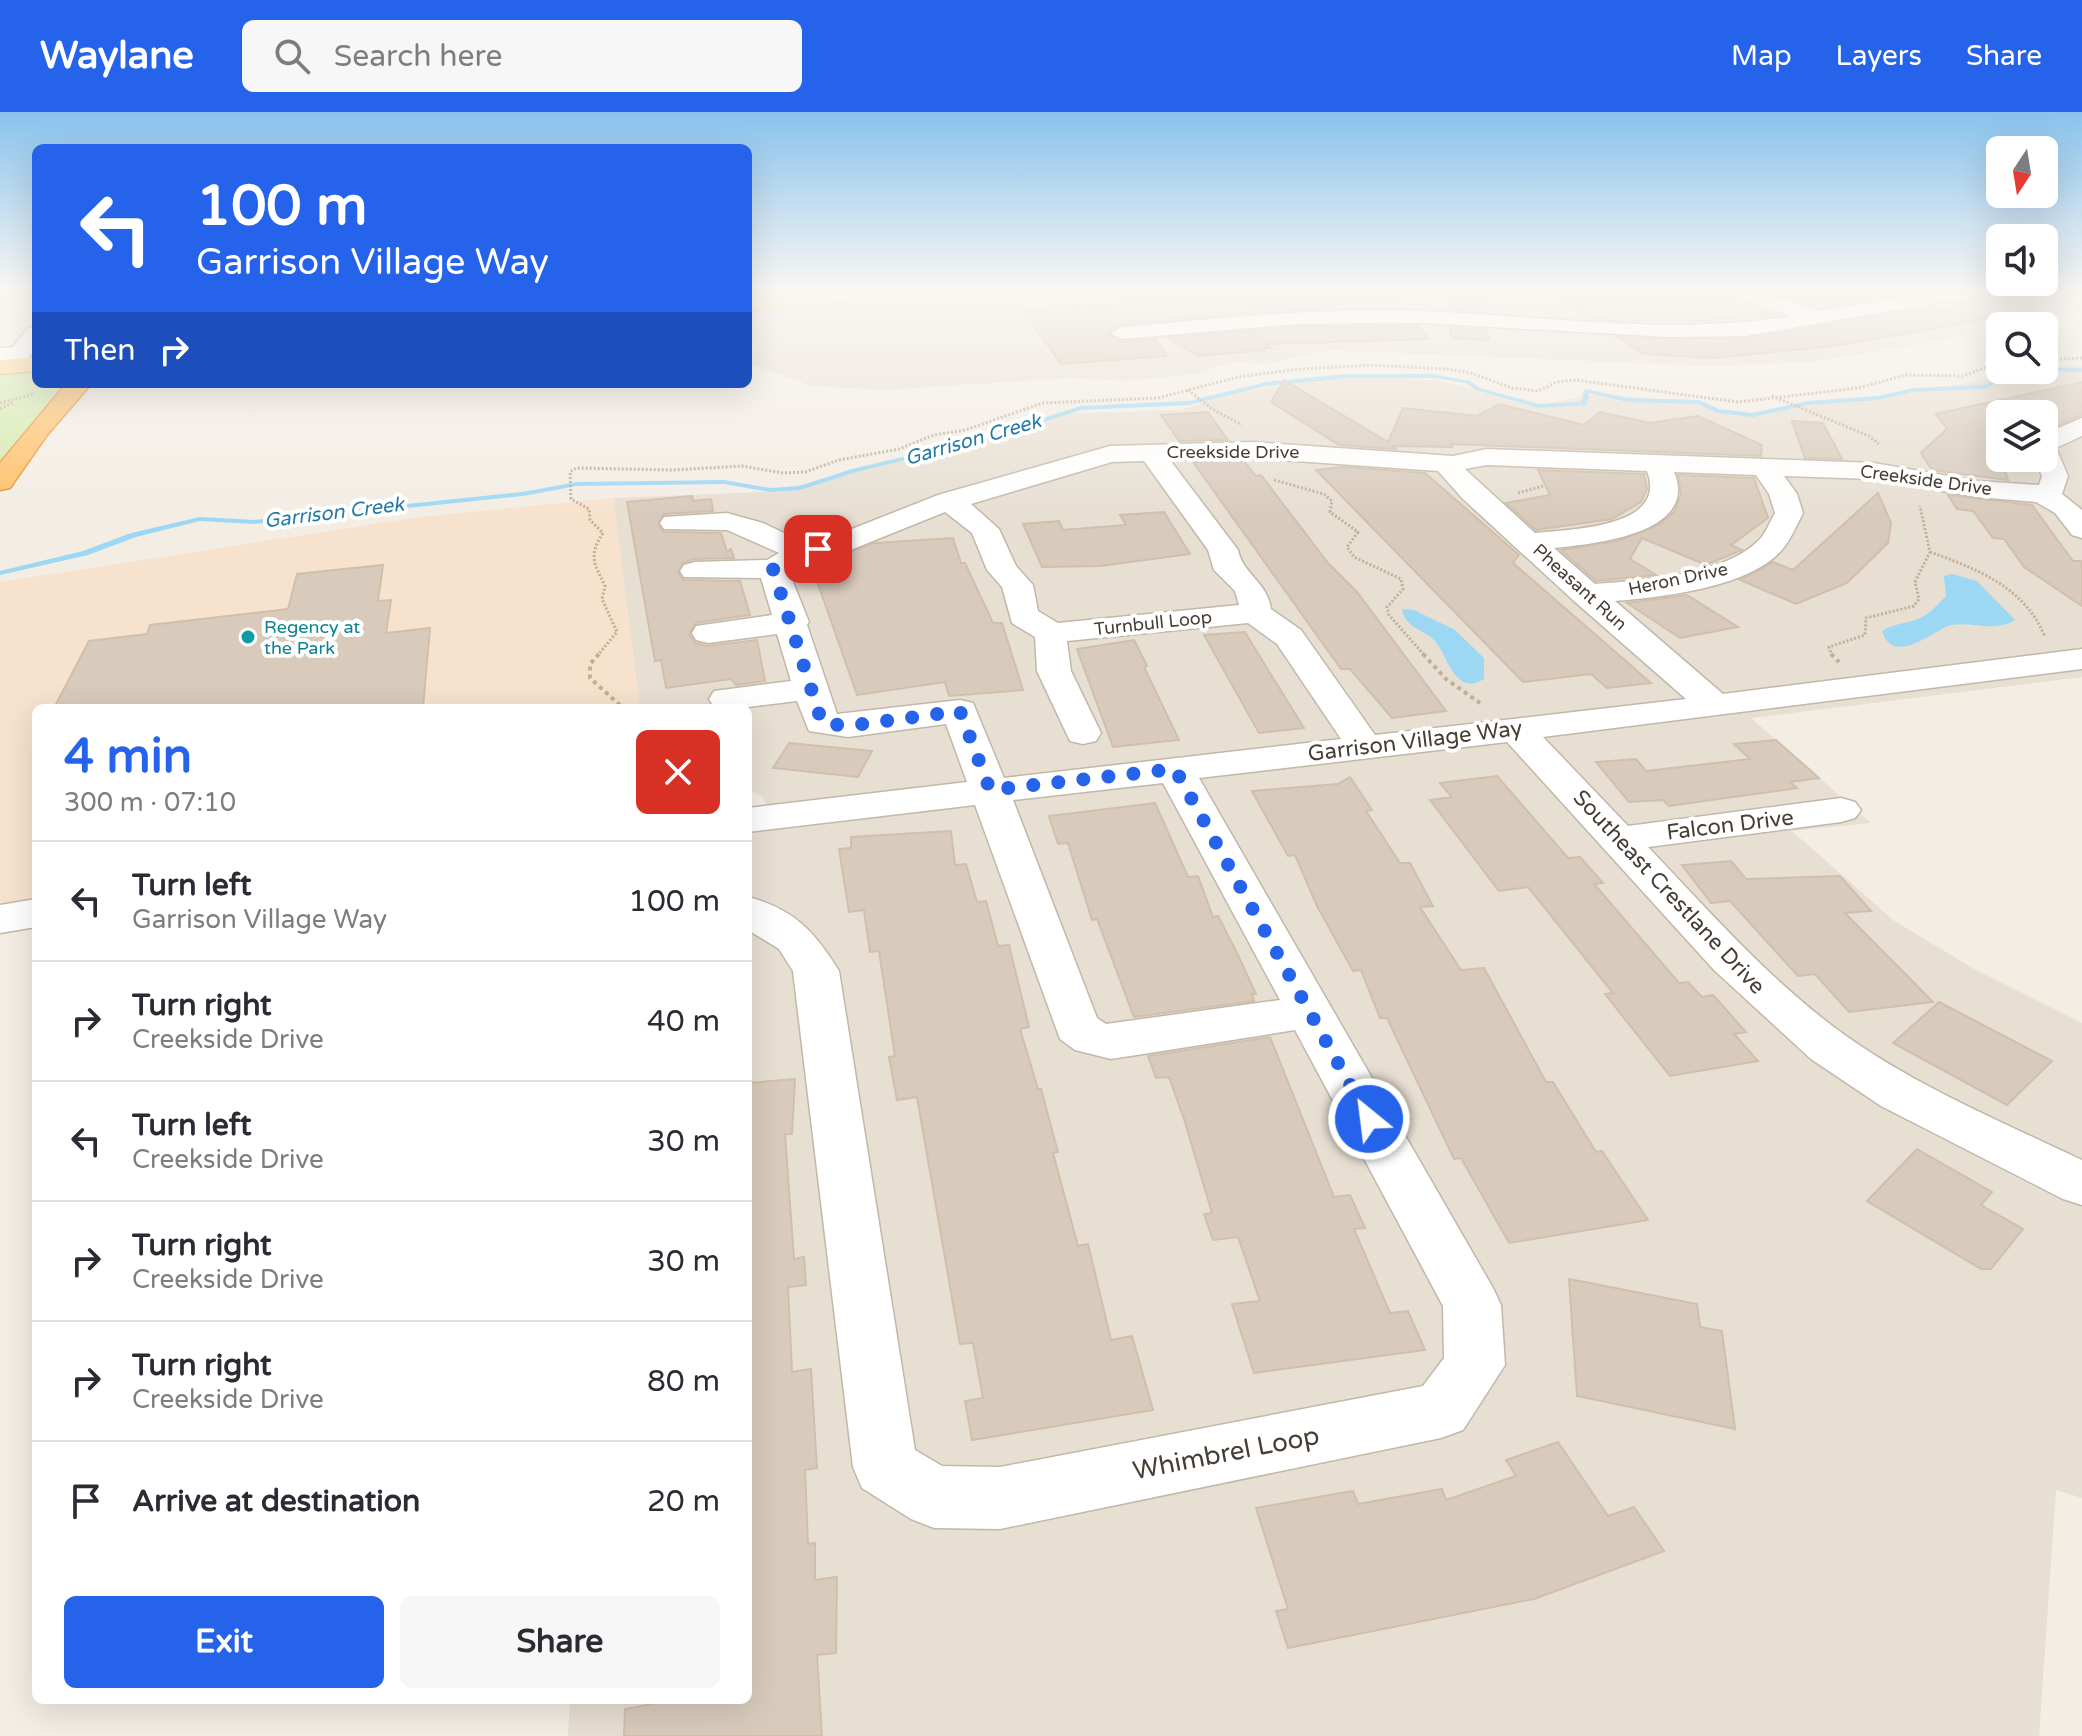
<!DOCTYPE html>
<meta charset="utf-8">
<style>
body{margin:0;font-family:"Varela Round",sans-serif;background:#f7f7f7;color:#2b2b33;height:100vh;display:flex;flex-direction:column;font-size:30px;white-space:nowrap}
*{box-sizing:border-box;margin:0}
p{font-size:26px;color:#7c7c81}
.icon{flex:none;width:44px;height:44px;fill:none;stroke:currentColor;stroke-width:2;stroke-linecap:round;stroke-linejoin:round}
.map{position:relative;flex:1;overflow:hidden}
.drawer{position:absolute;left:32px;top:592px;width:720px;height:1000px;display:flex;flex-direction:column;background:#fff;border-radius:12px;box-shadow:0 8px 32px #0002}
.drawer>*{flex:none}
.banner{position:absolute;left:32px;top:32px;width:720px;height:244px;border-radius:12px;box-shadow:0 8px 32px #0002;background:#2563eb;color:#fff;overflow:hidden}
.needle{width:52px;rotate:192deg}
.fabs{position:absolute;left:1986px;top:24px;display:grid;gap:16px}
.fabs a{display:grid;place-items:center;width:72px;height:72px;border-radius:12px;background:#fff;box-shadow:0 8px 32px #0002;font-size:40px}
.pin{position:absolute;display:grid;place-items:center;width:68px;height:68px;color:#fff;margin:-34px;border-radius:16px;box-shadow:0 4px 12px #0006}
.me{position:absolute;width:88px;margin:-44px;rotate:331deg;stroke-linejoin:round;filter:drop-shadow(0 0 6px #0008)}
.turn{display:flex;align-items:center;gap:28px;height:168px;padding:0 32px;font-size:36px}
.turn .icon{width:104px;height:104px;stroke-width:2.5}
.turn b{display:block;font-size:56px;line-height:68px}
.then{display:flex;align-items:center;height:76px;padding:0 32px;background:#0003;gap:16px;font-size:30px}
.round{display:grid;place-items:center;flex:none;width:84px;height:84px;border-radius:12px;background:#f7f7f7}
.head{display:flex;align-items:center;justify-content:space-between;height:136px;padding:0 32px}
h1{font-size:48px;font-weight:700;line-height:60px;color:#2563eb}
.action{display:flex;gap:16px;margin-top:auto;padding:16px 32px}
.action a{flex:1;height:92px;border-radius:12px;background:#2563eb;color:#fff;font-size:32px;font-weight:700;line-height:92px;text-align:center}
.action a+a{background:#f7f7f7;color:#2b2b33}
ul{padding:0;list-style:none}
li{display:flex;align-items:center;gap:24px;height:120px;padding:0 32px;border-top:2px solid #e1e1e2}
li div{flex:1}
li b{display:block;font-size:30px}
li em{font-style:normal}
header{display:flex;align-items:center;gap:48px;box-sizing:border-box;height:112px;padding:0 40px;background:#2563eb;color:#fff}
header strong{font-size:38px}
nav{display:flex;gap:44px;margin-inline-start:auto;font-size:28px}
.search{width:560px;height:72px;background:#f7f7f7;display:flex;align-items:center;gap:20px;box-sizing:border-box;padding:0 28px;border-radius:12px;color:#7c7c81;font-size:30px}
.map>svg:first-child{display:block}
.residential{fill:#e7dfd2;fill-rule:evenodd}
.commercial{fill:#f7e2cd}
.green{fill:#d3eaaa}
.water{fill:#9cd8f4}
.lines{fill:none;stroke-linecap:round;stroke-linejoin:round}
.stream{fill:#9cd8f4;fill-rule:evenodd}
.building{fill:#d8cbbc;stroke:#d0bfac;stroke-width:2}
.minor-casing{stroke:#c2b7a9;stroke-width:3}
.major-casing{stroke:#eab35b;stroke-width:3}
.highway-casing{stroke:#e6912c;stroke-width:3}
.path-far1{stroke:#c2af97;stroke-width:3;stroke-dasharray:2 2;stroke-linecap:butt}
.path{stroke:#c2af97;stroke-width:4;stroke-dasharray:4 4;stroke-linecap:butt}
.minor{fill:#fff;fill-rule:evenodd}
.major{fill:#ffd691;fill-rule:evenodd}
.highway{fill:#ffbe63;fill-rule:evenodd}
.route{stroke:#2563eb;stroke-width:14;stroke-dasharray:0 25.2}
.culture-dot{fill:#0f9aa8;stroke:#fff;stroke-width:3}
.labels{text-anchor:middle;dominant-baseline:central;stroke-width:8;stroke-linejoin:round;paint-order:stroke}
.far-street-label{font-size:18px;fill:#463d34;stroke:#fff}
.far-culture-label{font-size:18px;fill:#0d838f;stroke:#fff;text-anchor:start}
.far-water-label{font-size:20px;font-style:italic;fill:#257ba6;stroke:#fff}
.street-label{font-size:22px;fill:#463d34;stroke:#fff}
.near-street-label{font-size:26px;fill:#463d34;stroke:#fff}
</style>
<header>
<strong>Waylane</strong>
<div class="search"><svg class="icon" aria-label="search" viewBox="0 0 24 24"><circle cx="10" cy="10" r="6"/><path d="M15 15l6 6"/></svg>Search here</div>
<nav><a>Map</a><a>Layers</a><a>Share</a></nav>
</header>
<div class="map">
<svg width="2082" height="1624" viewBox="0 0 2082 1624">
<rect width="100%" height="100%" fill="#f3ede4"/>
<!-- residential -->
<g class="residential">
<path d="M993 177H2082V201L2028 214H2000V218L1811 250 1710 254 1329 238 1265 252 1234 250 1195 262 1127 269 1070 266 884 278 812 274 748 251V197Z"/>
<path d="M2066 254H2082V565L1751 606 1871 711 1792 719 1893 808 1974 857 2082 911V1386L2056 1378 2039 1624H568L570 1588H748V718L776 713 763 685 748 678V596H640L613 386 787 379 1056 302 1180 298 1231 281 1337 265 1437 268 1539 293 1600 281 1708 294 1739 303 1808 291 1878 286ZM2000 302H2044V346H2000Z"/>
</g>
<!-- commercial -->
<path class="commercial" d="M613 386 640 596H36V787L0 792V470L420 405Z"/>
<!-- green -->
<path class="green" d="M36 252V272H81L0 380V254Z"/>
<!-- water -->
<g class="water">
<path d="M1952 462 1977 469 2015 508C1993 521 1975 509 1952 513 1937 515 1894 557 1882 519 1894 511 1907 512 1920 506 1930 502 1938 492 1946 484L1944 464Z"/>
<path d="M1402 497 1414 498 1455 518 1484 546V567C1453 586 1448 540 1433 527 1421 517 1405 515 1402 497Z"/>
</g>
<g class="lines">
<!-- stream -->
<g class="stream">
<path d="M2044 256H2082V260L2042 259 2041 258H2044Z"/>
<path d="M2021 258H2029L1984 277 1913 280 1878 288 1808 293 1753 305 1718 301 1698 292 1627 290 1589 281 1587 293 1539 296 1476 278 1466 271 1433 266H1347L1266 274 1189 293 1081 298 987 328 856 360 800 378 770 380 724 372 577 374 523 384 254 412 200 409 136 425 88 443 0 463V459L83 439 131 421 200 405 254 408 523 380 577 370 724 368 770 376 799 374 852 357 983 326 1080 294 1189 289 1266 270 1347 262H1433L1470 269 1480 276 1539 292 1582 290 1583 279 1586 277 1627 286 1699 288 1719 297 1753 301 1808 289 1878 284 1913 276 1983 273Z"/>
</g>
</g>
<!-- building -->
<g class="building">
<path d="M1215 177 1382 180 1394 184 1404 196 1272 199 1122 212 1108 222 1122 230 1155 227 1167 244 1061 252 1022 197 1234 186Z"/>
<path d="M1652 177 1692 179 1779 203 1701 209 1609 208 1589 207 1565 191Z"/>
<path d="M1815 177H1889L1902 182 1819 196 1780 183Z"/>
<path d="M1998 177H2070L2071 192 1835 234 1714 246 1644 242 1617 225 1746 227 1935 195 1950 201 1952 192 1986 186Z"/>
<path d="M1447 182 1482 184 1485 200 1449 197Z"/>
<path d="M1418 214 1428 227 1266 232 1271 236H1263L1265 238 1198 244 1168 226 1300 215Z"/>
<path d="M1450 216 1487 218 1489 228 1451 226Z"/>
<path d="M1284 268 1388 330 1403 296 1477 304 1499 292 1584 313 1600 300 1650 311 1698 304 1762 333 1761 344 1451 332 1452 335 1393 334 1396 337 1339 333 1271 290Z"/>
<path d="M2082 270V303L2044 319V302H2000V317L1990 314 2008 368 1932 358 1921 341 1947 317 1936 302Z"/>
<path d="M1208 300 1228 328 1179 329 1161 303Z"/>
<path d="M1792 309 1823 311 1842 347 1805 346Z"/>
<path d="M1244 349 1256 364 1261 363 1328 451 1357 480 1446 599 1392 606 1350 557H1341L1193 350Z"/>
<path d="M1344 355 1425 361 1519 443 1513 451 1651 571 1607 576 1591 562 1523 570 1316 358Z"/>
<path d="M1538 358 1644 362 1647 377 1641 390 1612 407 1536 418 1506 391 1550 383Z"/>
<path d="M1678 363 1754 366 1768 406 1731 433 1742 438 1706 453 1642 426 1630 447 1656 463 1596 469 1561 438 1617 429 1659 413 1674 400 1681 382Z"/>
<path d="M1878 381 1891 411 1888 431 1847 471 1796 492 1740 468 1773 450 1793 458Z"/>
<path d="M1948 383 2032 393 2073 449H2082V494L2024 455 2004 427 1993 426 1973 399 1957 397Z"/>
<path d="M692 384 693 389 711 387 713 399 664 402 658 413 664 420 721 421 727 440 731 437 734 446 694 447 682 451 678 461 684 468 740 469 750 503 696 511 689 522 695 531 707 534 757 528 765 569 736 573 731 567 666 576 661 548 655 549 627 390Z"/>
<path d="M1164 400 1190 442 1100 454 1042 455 1023 412 1059 409 1063 418 1126 413 1120 403Z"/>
<path d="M953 426 961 451H965L993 511H1002L1023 578 949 584 945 570 857 583 811 452 875 431Z"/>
<path d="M383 453 378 489 391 488 386 521 430 516 423 596H54L89 529 147 522 150 513 288 497 297 462Z"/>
<path d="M1687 483 1738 515 1680 526 1627 491Z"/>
<path d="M1245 520 1273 566 1304 616 1259 621 1204 523Z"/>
<path d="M1134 528 1147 554 1144 555 1179 628 1113 635 1077 537Z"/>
<path d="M1776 628 1819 666 1790 670 1797 676 1669 694 1663 688 1629 690 1596 650 1636 647 1646 659 1750 647 1734 632Z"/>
<path d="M789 631 872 639 858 665 773 656Z"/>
<path d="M1497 664 1568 746 1580 745 1603 771 1594 772 1679 871 1688 870 1702 885 1713 883 1746 920 1734 922 1758 949 1670 964 1605 882 1613 881 1528 775 1499 779 1430 688 1452 685 1440 671Z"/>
<path d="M1350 665 1372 698 1366 699 1400 751H1410L1433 794 1420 795 1461 858 1484 856 1546 970H1553L1596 1040 1602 1039 1648 1108 1509 1131 1461 1046 1454 1047 1387 906H1380L1361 858 1353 859 1317 794 1295 743 1288 744 1252 679 1338 672Z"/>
<path d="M1155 691 1188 765 1198 764 1213 805 1218 804 1237 841 1256 882H1252L1254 889 1134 905 1097 807 1092 808 1068 731 1058 732 1049 704Z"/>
<path d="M951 719 955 753 966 752 977 790 986 789 998 834 1009 833 1029 915 1020 917 1038 977H1041L1058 1040 1053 1041 1078 1134 1088 1132 1111 1228 1132 1224 1153 1298 972 1328 965 1289 983 1286 973 1231 960 1232 917 985 897 988 889 945 895 944 879 839 870 840 864 798 849 800 839 737 851 736V725Z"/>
<path d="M1731 749 1746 767 1840 764 1871 799 1845 801 1933 890 1849 900 1815 862 1798 864 1730 789 1711 791 1682 753Z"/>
<path d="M1939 890 2052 949 2007 993 1893 931Z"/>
<path d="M1270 925 1334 1085 1350 1083 1365 1116 1354 1117 1390 1201 1408 1199 1425 1238 1254 1261 1232 1192 1260 1189 1238 1125 1213 1128 1204 1102 1212 1101 1184 1007 1169 965 1156 966 1148 944Z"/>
<path d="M795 967 792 1022H785L794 1147 804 1145 806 1173 788 1175 792 1260 811 1257 817 1356 805 1358 808 1432 815 1431V1468L837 1465 836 1541 817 1543 822 1624H624L625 1597 673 1588H748V971Z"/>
<path d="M1917 1037 1992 1080 1981 1093 2023 1117 1991 1157H1981L1867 1089Z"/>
<path d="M1569 1167 1697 1192 1700 1215 1722 1219 1735 1317 1577 1284Z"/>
<path d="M1558 1330 1608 1404 1634 1395 1664 1439 1534 1487 1288 1536 1276 1499 1288 1497 1256 1396 1353 1379 1358 1392 1442 1377 1446 1388 1516 1364 1506 1348Z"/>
</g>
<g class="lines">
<!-- minor casing -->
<g class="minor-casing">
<g id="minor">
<path d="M0 177H30L27 181 0 185Z"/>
<path d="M1722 177H1752L1819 199 1950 177H1995L1985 183 1746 224 1670 225 1421 211 1300 212 1122 227 1111 221 1122 215C1222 206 1323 195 1424 199 1546 204 1671 224 1792 204L1725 181Z"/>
<path d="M36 215V235L28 246 0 250V236L13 235 28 216Z"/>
<path d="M2082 306V324L2056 336 2068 364 2062 382 2082 398V426L2072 423 2055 401 2036 390 1977 385 1874 367 1784 364 1797 382 1803 401C1796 414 1791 428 1781 439 1747 476 1663 485 1615 489L1723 582 2082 537V557L1543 625 1628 714 1841 686 1855 690 1861 698 1855 706 1841 710 1648 735C1711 801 1772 871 1846 924 1918 975 2002 1010 2082 1048V1093L2063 1087 1881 994 1811 947 1714 858 1507 630 1199 666 1493 1176 1501 1193 1505 1253 1463 1318 1441 1326 1000 1417 934 1416 911 1407 862 1376 853 1355 793 859 779 837 748 818V785C794 797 815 820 839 859L915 1338 942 1354 1000 1355 1423 1274 1444 1246 1443 1194 1295 918 1111 947 1075 938 1060 927 975 693 748 720V696L967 670 946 612 848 625 809 619 797 589 740 596 714 595 709 587 714 579 791 569 777 522 708 531 696 528 692 521 696 514 772 503 761 466 684 465 680 459 684 453 695 450 767 448 779 441 727 418 664 417 660 411 664 405 727 401 763 411 805 431 829 426 938 383 1110 334 1252 330 1453 344 1487 337 1874 351 1977 369 2039 373 2042 364 2034 346H2044V322ZM1252 346 1438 359 1463 387 1574 489 1686 587 1375 623 1301 518 1271 497C1268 471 1242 461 1238 438L1170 348ZM1144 349 1208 438 1214 458 1235 479 1239 493 1058 511 1038 499 1033 473 1016 454 999 417 971 392 1112 350ZM1487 353 1647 359C1669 416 1571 417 1535 421L1465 357ZM1674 360 1756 363 1769 382 1775 401C1770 409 1766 421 1759 428 1724 464 1643 468 1595 472L1554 436C1593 432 1700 422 1674 360ZM945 400 972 421 987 458 1002 475 1012 511 1035 525 1037 559 1070 629 1083 632 1096 629 1101 621 1071 559 1067 529 1248 511 1277 532 1341 627 1004 666 973 591 960 588 837 602 807 513 809 510 789 460 811 448 848 439ZM1163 671 1280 888 1106 912 1097 906 1013 688Z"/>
<path d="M36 787V815L0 821V793Z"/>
</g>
</g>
<!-- major casing -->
<g class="major-casing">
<g id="major">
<path d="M859 177H943L933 183 748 198V186Z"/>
<path d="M36 245V259L0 262V248Z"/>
</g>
</g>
<!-- highway casing -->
<g class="highway-casing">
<path id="highway" d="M66 272H91L47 323 10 376 0 378V351Z"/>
</g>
<!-- path-far1 -->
<g class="path-far1">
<path d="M2044 248 2082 246"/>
<path d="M1188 278 1212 297 1242 313"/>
<path d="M1772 284 1869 324 1879 332"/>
<path d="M0 291 34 282"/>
<path d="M0 297 13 291"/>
<path d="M1274 368 1324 382 1332 389 1330 400 1358 420 1347 435 1354 445 1401 467 1403 477 1387 495 1389 503 1425 544"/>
<path d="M1518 381 1543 374"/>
<path d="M1930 440C1977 457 2025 475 2045 525"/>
<path d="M597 544 617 520 602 487 605 474C594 451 588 444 603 421L590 408 589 397 571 387 570 360 576 356 673 358 742 354 783 361 805 360 839 348 899 337 934 323 965 318 1043 291 1158 286 1238 265 1301 257 1370 253 1447 257 1471 261 1512 276 1538 279 1557 270 1575 268 1738 290 1858 276 1906 263 1963 264 2000 250"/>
<path d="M1832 544 1829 535 1865 523 1866 506 1914 494 1919 487 1915 470 1930 440 1920 394"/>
</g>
<!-- path -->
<g class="path">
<path d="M599 542 590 552V566L623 596"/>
<path d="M1423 542 1446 567 1480 591"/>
<path d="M1831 542 1839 550"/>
</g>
<!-- minor -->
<use href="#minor" class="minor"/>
<!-- major -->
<use href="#major" class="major"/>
<!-- highway -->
<use href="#highway" class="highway"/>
</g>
<!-- sky -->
<linearGradient id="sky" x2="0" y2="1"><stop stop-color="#89c2ed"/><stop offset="0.44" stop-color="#faf7f3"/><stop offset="1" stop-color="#faf7f3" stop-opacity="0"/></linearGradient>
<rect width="2082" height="404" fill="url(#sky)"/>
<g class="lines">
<!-- route -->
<path class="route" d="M818 437 784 448 773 457 822 611 848 614 960 599 990 678 1175 657 1369 1007"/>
</g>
<!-- markers -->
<circle class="culture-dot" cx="248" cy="525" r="8"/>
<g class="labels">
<!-- far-street labels -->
<g class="far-street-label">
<text x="1233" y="340">Creekside Drive</text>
<text transform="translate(1926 368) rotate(8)">Creekside Drive</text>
<text transform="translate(1678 467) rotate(-12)">Heron Drive</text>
<text transform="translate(1580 475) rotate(42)">Pheasant Run</text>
<text transform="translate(1153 511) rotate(-6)">Turnbull Loop</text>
</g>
<!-- far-culture labels -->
<g class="far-culture-label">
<text x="264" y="515">Regency at<tspan x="264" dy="21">the Park</tspan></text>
</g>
<!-- far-water labels -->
<g class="far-water-label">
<text transform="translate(973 328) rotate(-16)">Garrison Creek</text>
<text transform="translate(334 401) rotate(-7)">Garrison Creek</text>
</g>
<!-- street labels -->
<g class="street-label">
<text transform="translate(1415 629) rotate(-7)">Garrison Village Way</text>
<text transform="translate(1730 713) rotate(-7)">Falcon Drive</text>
<text transform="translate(1669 780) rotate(47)">Southeast Crestlane Drive</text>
</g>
<!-- near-street labels -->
<g class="near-street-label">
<text transform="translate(1226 1341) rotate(-11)">Whimbrel Loop</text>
</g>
</g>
</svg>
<div class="fabs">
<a><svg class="needle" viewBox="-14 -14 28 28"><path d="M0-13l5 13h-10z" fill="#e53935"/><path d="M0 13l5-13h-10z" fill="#7c7c81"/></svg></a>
<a><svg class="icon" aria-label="sound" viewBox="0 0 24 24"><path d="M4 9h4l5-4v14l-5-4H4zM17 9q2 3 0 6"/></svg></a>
<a><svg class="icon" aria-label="search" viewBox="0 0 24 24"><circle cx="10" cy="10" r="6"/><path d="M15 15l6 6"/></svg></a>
<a><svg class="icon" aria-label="layers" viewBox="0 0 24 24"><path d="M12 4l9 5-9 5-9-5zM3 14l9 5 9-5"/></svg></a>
</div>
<div class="pin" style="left:818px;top:437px;background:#d93025"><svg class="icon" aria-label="arrive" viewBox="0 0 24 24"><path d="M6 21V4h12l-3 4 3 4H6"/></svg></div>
<svg class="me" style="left:1369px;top:1007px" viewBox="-20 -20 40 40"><circle r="17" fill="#2563eb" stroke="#fff" stroke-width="3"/><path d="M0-11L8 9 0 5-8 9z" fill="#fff"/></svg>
<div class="banner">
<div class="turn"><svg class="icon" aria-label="left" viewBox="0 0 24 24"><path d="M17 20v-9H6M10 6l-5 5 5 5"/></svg><div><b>100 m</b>Garrison Village Way</div></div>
<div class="then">Then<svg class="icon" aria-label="right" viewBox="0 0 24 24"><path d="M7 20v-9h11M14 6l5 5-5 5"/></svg></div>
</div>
<section class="drawer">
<div class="head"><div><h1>4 min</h1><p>300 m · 07:10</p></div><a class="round" style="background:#d93025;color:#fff"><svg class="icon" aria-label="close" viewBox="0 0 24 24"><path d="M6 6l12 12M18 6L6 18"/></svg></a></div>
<ul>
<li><svg class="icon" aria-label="left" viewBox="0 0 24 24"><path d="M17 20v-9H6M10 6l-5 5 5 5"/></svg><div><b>Turn left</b><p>Garrison Village Way</p></div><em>100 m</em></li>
<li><svg class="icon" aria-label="right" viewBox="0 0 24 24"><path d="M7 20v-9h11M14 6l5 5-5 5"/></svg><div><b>Turn right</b><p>Creekside Drive</p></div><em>40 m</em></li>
<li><svg class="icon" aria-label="left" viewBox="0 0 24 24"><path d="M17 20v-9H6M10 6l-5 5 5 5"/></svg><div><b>Turn left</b><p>Creekside Drive</p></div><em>30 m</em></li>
<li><svg class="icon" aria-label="right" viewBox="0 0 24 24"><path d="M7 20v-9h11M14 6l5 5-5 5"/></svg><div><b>Turn right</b><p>Creekside Drive</p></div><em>30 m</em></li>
<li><svg class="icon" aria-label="right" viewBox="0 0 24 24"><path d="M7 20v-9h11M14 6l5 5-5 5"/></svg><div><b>Turn right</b><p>Creekside Drive</p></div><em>80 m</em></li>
<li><svg class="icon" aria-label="arrive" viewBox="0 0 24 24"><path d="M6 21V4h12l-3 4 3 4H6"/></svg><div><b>Arrive at destination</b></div><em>20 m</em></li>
</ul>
<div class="action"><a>Exit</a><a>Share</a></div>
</section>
</div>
